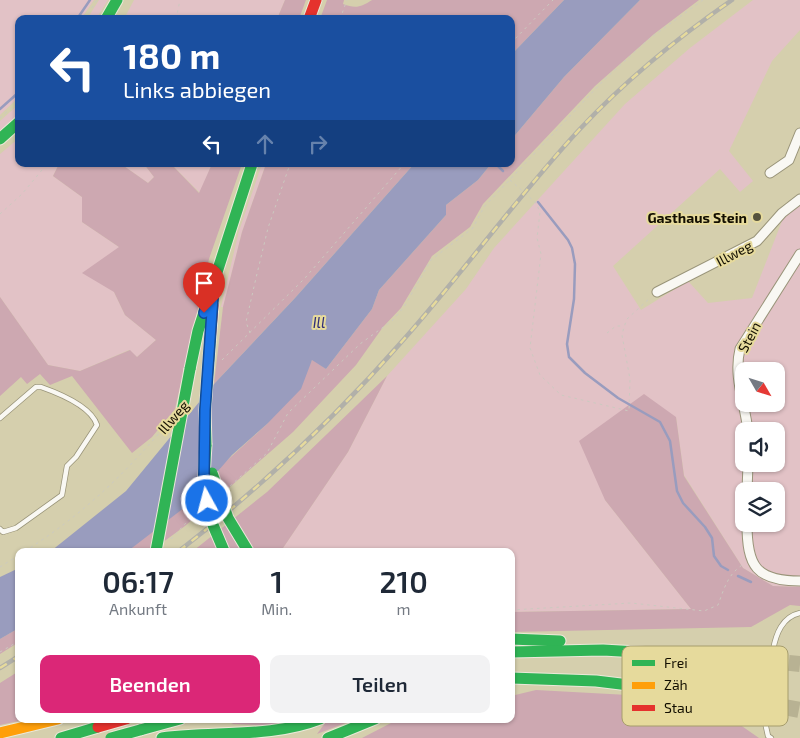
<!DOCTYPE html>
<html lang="de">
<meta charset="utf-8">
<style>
body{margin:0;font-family:"Exo 2",sans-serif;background:#f2f2f3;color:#1f2937;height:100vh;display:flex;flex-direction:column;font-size:19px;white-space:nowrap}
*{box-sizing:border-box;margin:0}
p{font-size:16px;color:#747a83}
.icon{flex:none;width:28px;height:28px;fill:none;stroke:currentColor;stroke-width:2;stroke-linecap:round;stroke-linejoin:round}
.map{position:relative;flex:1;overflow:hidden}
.details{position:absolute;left:15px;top:548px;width:500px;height:175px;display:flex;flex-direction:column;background:#fff;border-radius:10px;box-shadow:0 1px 4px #0004}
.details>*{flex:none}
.guide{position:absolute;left:15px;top:15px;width:500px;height:152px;border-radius:10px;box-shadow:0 1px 4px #0004;background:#1a4fa0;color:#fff;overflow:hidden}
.needle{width:32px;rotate:129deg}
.controls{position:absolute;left:735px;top:362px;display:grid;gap:10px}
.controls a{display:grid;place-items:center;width:50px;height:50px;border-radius:10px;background:#fff;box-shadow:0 1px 4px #0004;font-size:25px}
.pin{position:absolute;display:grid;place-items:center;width:42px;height:42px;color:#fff;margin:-51px -21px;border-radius:50% 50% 50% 0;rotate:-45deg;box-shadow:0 0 5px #0007}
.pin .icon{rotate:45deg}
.me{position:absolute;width:55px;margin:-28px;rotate:353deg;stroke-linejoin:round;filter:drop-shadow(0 0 4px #0008)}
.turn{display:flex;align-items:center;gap:18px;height:105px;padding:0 25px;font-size:22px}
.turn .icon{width:65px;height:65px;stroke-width:2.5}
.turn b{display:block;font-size:35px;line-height:42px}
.lanes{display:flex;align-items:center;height:48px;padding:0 25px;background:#0003;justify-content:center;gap:25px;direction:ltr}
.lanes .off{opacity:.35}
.eta{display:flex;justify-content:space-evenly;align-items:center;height:85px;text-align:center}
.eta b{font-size:30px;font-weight:600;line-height:35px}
.primary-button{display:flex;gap:10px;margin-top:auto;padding:10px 25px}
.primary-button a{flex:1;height:58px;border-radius:10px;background:#db2777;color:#fff;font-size:20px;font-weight:600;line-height:58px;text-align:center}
.primary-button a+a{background:#f2f2f3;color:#1f2937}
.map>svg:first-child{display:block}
.green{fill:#e2c2c6;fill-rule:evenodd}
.forest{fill:#cda8b1}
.water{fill:#999cbe}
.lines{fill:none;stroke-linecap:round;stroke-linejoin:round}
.stream{stroke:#999cbe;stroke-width:2.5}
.highway-tunnel{stroke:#b8b293;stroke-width:16;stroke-dasharray:16 8;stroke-linecap:butt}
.lane-casing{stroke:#999479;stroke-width:6}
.street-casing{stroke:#999479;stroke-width:11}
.fast-casing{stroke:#ece9da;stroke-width:13}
.slow-casing{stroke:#ece9da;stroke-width:13}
.jam-casing{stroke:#ece9da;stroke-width:13}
.path{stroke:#cccac0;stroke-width:1;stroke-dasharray:2.5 4;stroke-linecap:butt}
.lane{stroke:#f9f8f3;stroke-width:4.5}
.street{stroke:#f9f8f3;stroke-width:9}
.fast{stroke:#30b455;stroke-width:11}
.slow{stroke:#ff9f0a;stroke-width:11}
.jam{stroke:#e5322d;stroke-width:11}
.rail-casing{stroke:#b1b0a9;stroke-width:4.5}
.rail{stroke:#e6da9c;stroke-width:2.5;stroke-dasharray:8;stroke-linecap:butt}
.fast-bridge-casing{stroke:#ece9da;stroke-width:13;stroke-linecap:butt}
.jam-bridge-casing{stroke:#ece9da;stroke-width:13;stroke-linecap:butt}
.fast-bridge{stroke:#30b455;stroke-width:11}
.jam-bridge{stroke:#e5322d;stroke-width:11}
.route-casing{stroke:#114b97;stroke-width:12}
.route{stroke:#1a73e8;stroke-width:9}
.poi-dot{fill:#56523d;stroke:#e6da9c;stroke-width:2}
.labels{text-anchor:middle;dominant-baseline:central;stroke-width:4;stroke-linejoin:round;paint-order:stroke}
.poi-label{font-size:14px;font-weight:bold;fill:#120e00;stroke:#e6da9c;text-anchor:end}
.street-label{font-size:14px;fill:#120e00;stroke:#e6da9c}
.water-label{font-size:15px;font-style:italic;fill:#2f2e79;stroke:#e6da9c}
.key{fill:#e6da9c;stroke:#a69d6d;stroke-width:1}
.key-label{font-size:14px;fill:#120e00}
</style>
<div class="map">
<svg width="800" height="738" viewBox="0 0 800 738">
<rect width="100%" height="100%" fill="#d5cfad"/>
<!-- green -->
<g class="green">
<path d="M0 0H94L81 19H19V97L0 115Z"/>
<path d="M99 0H108L96 19H87Z"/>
<path d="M134 0H285L277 19H124Z"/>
<path d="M753 0H800V30L772 61 729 151 753 181 740 192 720 169 613 266 641 310 688 281 708 303 752 298 784 216 800 204V587L773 586 743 568 684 475 676 417 605 500 691 609 511 612V551H281L348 452 387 376 466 289 494 248 625 104 690 48ZM744 371H776V404H744ZM744 431H776V464H744ZM744 491H776V524H744Z"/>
<path d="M19 104V113L0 131V121Z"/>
<path d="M19 138V164H59L53 176 82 197V222L119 247 114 292 125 315 156 340 137 357 129 350 80 371 48 365 0 297V154Z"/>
<path d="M121 164H144L154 177 148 183Z"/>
<path d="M171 164H212L200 193Z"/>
<path d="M262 164H266L242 232 223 307H221L239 231Z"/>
</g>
<!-- forest -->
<g class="forest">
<path d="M285 0H306L299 19H277Z"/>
<path d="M327 0H344L343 4C356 9 361 7 372 0H564L511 55V19H320Z"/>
<path d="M640 0H699L654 34 595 86 483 204 470 227 432 256 401 308 383 327 356 365 293 432 185 526 151 551H128L267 424 313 359 326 369 372 309 379 290 446 215V205L478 180 491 164H511V140L564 77Z"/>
<path d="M59 164H121L148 183 154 177 144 164H171L199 193 212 164H242L209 259 175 409 152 437 132 453 72 376 50 385 40 374 27 384 21 377 0 396V297L48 365 80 371 130 350 137 357 156 340 125 315 114 292 82 273 119 247 82 222V197L53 176Z"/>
<path d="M266 164H414L295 298 214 384 223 307 242 232Z"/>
<path d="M387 376 348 452 281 551H193L267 492Z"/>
<path d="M644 394 676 417 684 476 743 568 773 586 800 587V606L790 605 751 627 511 632V612L691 609 605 500 579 441Z"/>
<path d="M19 628V642L0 654V639Z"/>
<path d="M19 671V719H29L0 725V683Z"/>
<path d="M536 690 628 695 723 713 759 738H362L391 723 409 719H511V696Z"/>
<path d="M245 719H313L282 726 231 724Z"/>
<path d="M328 719H356L317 734Z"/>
</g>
<!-- water -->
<g class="water">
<path d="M564 0H640L564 77 511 140V55Z"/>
<path d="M414 164H491L478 180 446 205V215L379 290 372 309 326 369 312 360 301 389 267 424 232 455 189 504 128 551H51L126 491 214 384 295 298Z"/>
<path d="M19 568V628L0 639V577Z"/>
</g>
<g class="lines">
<!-- stream -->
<g class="stream">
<path d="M77 19 90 0"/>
<path d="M0 109 19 92"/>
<path d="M496 164 503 171"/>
<path d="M538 202 568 240 572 248 575 264 574 299 567 344 569 357 585 373 618 398 660 422 670 441 677 491 683 503 705 527 712 538 714 556 721 566 728 570"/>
<path d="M738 576 751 582"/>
</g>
<!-- highway-tunnel -->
<g class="highway-tunnel">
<path d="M741 658 800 664"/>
<path d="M736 698 800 710"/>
</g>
<!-- lane casing -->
<g class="lane-casing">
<g id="lane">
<path d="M0 418 36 387H41C58 393 91 406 97 425L76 457 67 466 62 495 16 528 3 532 0 529"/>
<path d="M773 650C776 634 782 617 800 613"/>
<path d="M639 658 694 686"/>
<path d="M635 679 690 662"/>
<path d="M732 694 734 662"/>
<path d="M763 713 768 736 771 738"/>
</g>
</g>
<!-- street casing -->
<g class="street-casing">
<g id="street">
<path d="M770 173 789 160 800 133"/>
<path d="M657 292 757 241 782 213 800 199"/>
<path d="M748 431C745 403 733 377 740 349L800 254"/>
<path d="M747 491 748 464"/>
<path d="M747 524C747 566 756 581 800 581"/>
</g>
</g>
<!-- fast casing -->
<g class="fast-casing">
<g id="fast">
<path d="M106 19 117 0"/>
<path d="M0 139 19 122"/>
<path d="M190 369 198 331 252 164"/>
<path d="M204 477 206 445"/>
<path d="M511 639 560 641"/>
<path d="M511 652 603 650 741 658"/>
<path d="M511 678 596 681 736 698"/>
<path d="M140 730 180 719"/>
<path d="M61 738 98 727"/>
<path d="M162 738C214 731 272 738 320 719"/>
<path d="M328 738 375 719"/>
</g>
</g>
<!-- slow casing -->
<g class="slow-casing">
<path id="slow" d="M0 733 58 719"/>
</g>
<!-- jam casing -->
<g class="jam-casing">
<g id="jam">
<path d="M309 19 316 0"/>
<path d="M210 342 213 305"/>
</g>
</g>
<!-- path -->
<g class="path">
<path d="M85 19 97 0"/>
<path d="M176 19 180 0"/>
<path d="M340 19 347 0"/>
<path d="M511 43 553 0"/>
<path d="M0 118 19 101"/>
<path d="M510 180 536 203 540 212 537 238 541 254 530 348 540 375 561 395 629 411 630 379 622 335 624 327 627 319 650 298"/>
<path d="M0 214 22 194 47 164"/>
<path d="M250 333 246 322 256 278 268 228 290 164"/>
<path d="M607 333 616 326H623"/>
<path d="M222 360 305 278 404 164"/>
<path d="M230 486 267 453 288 413 360 344 393 320 404 307 431 260 473 228 484 207 605 79 649 39 703 0"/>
<path d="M171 539 197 511"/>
<path d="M25 551C81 516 125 474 167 424"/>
<path d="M0 567 19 555"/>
<path d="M511 610 631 603 704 611 718 605C724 589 728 573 744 564"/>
<path d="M0 652 19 641"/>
</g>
<!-- lane -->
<use href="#lane" class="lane"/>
<!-- street -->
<use href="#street" class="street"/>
<!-- fast -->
<use href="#fast" class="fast"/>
<!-- slow -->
<use href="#slow" class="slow"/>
<!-- jam -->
<use href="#jam" class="jam"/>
<!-- rail casing -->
<g class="rail-casing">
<g id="rail">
<path d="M179 551C260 488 337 416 405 338 465 270 518 196 579 130 625 81 677 38 732 0"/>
<path d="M0 668 19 656"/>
</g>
</g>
<!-- rail -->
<use href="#rail" class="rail"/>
<!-- fast-bridge casing -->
<g class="fast-bridge-casing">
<g id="fast-bridge">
<path d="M206 445 205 410 210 342"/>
<path d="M212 473 228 518 248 551"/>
<path d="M204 477 213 525 224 551"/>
<path d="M156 551 190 369"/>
<path d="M111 738 140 730"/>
</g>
</g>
<!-- jam-bridge casing -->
<g class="jam-bridge-casing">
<path id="jam-bridge" d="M98 727 126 719"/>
</g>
<!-- fast-bridge -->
<use href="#fast-bridge" class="fast-bridge"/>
<!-- jam-bridge -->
<use href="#jam-bridge" class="jam-bridge"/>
</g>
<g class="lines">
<!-- route casing -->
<g class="route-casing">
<path id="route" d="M204 313 214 283 205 410 204 477 207 501"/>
</g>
<!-- route -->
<use href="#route" class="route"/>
</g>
<!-- markers -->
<circle class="poi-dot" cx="757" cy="217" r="5"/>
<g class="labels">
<!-- poi labels -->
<g class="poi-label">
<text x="747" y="217">Gasthaus Stein</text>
</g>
<!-- street labels -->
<g class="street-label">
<text transform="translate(734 253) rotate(-28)">Illweg</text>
<text transform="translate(749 337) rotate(-62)">Stein</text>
<text transform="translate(173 417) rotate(-49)">Illweg</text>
</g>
<!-- water labels -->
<g class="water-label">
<text x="319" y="322">Ill</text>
</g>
</g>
<!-- legend -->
<rect x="622" y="646" width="166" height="80" rx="8" class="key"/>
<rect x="632" y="660" width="23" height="6" fill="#30b455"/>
<rect x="632" y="682" width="23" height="7" fill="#ff9f0a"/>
<rect x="632" y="705" width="23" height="6" fill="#e5322d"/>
<g class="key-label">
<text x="664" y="668">Frei</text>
<text x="664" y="690">Zäh</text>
<text x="664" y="713">Stau</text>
</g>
</svg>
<div class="controls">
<a><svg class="needle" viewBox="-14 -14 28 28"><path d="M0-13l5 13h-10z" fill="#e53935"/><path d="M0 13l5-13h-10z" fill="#747a83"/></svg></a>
<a><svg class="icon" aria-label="sound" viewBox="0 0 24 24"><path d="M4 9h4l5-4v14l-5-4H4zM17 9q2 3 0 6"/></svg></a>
<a><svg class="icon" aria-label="layers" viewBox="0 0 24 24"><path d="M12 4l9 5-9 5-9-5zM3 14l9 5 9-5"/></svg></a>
</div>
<div class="pin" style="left:204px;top:313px;background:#d93025"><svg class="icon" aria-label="arrive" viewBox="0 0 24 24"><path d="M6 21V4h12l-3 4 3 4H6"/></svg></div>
<svg class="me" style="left:207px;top:501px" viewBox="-20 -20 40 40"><circle r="17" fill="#1a73e8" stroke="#fff" stroke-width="3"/><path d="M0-11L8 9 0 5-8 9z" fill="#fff"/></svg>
<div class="guide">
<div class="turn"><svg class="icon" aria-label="left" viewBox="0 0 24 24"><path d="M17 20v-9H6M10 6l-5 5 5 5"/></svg><div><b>180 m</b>Links abbiegen</div></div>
<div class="lanes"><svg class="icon" aria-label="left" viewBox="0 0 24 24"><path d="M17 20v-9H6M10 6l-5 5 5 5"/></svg><svg class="icon off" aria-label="ahead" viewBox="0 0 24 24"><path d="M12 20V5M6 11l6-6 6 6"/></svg><svg class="icon off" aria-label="right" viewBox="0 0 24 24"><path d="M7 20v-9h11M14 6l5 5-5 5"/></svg></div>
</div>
<section class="details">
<div class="eta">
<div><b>06:17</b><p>Ankunft</p></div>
<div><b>1</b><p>Min.</p></div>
<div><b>210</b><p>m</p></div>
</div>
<div class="primary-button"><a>Beenden</a><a>Teilen</a></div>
</section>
</div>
